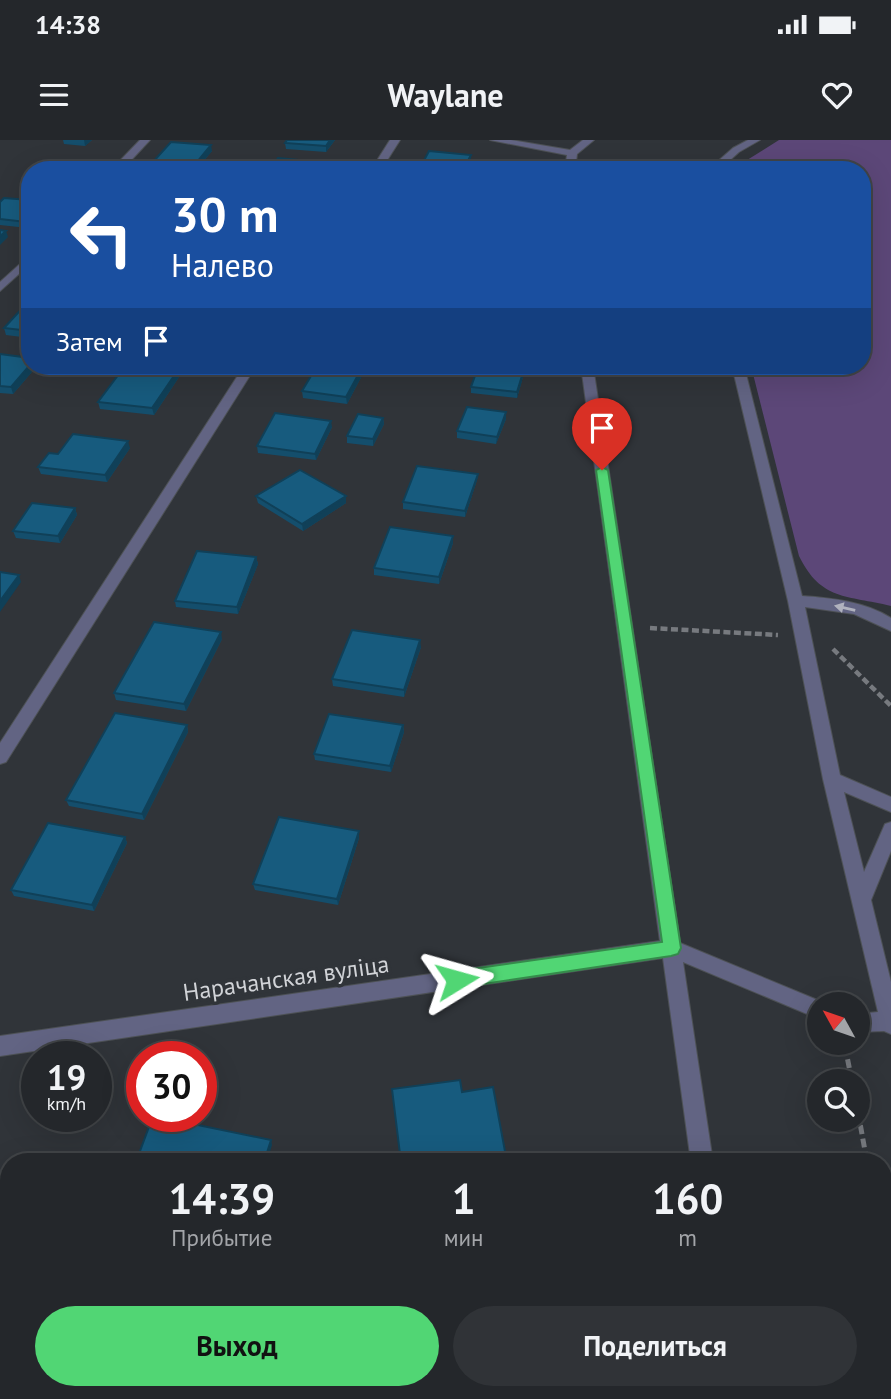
<!DOCTYPE html>
<html lang="ru">
<meta charset="utf-8">
<style>
body{margin:0;font-family:"PT Sans",sans-serif;background:#303337;color:#f1f3f6;height:100vh;display:flex;flex-direction:column;font-size:26px;white-space:nowrap}
*{box-sizing:border-box;margin:0}
p{font-size:23px;color:#a3a5a9}
.icon{flex:none;width:38px;height:38px;fill:none;stroke:currentColor;stroke-width:2;stroke-linecap:round;stroke-linejoin:round}
.map{position:relative;flex:1;overflow:hidden}
.sheet{position:absolute;left:0px;top:1013px;width:892px;height:247px;display:flex;flex-direction:column;background:#24272b;border-radius:28px 28px 0 0;box-shadow:0 7px 28px #0002,0 0 0 2px #414447}
.sheet>*{flex:none}
.hud{position:absolute;left:21px;top:21px;width:850px;height:214px;border-radius:28px;box-shadow:0 7px 28px #0002,0 0 0 2px #414447;background:#1a4fa0;color:#fff;overflow:hidden}
.needle{width:46px;rotate:310deg}
.fabs{position:absolute;left:807px;top:852px;display:grid;gap:14px}
.fabs a{display:grid;place-items:center;width:63px;height:63px;border-radius:50%;background:#24272b;box-shadow:0 7px 28px #0002,0 0 0 2px #414447;font-size:35px}
.speed{position:absolute;left:21px;top:901px;display:flex;gap:14px;font-size:35px;font-weight:700;text-align:center}
.speed>*{display:grid;place-content:center;width:91px;height:91px;border-radius:50%;background:#24272b;box-shadow:0 7px 28px #0002,0 0 0 2px #414447;line-height:1}
.speed small{font-size:18px;font-weight:400}
.speed .limit{border:10px solid #d22;background:#fff;color:#111}
.pin{position:absolute;display:grid;place-items:center;width:60px;height:60px;color:#fff;margin:-72px -30px;border-radius:50% 50% 50% 0;rotate:-45deg;box-shadow:0 0 7px #0007}
.pin .icon{rotate:45deg}
.me{position:absolute;width:77px;margin:-38px;rotate:82deg;stroke-linejoin:round;filter:drop-shadow(0 0 5px #0008)}
.turn{display:flex;align-items:center;gap:24px;height:147px;padding:0 35px;font-size:32px}
.turn .icon{width:91px;height:91px;stroke-width:2.5}
.turn b{display:block;font-size:49px;line-height:60px}
.then{display:flex;align-items:center;height:66px;padding:0 35px;background:#0003;gap:14px;font-size:26px}
.eta{display:flex;justify-content:space-evenly;align-items:center;height:119px;text-align:center}
.eta b{font-size:42px;font-weight:700;line-height:49px}
.primary-button{display:flex;gap:14px;margin-top:auto;padding:14px 35px}
.primary-button a{flex:1;height:80px;border-radius:42px;background:#51d674;color:#111;font-size:28px;font-weight:700;line-height:80px;text-align:center}
.primary-button a+a{background:#303337;color:#f1f3f6}
.status{display:flex;justify-content:space-between;align-items:center;height:49px;padding:0 35px;background:#24272b;direction:ltr}
.status svg{height:19px;fill:currentColor}
header{display:flex;justify-content:space-between;align-items:center;height:91px;padding:0 35px;background:#24272b;font-size:32px;font-weight:700}
.map>svg:first-child{display:block}
.green{fill:#5c4778}
.lines{fill:none;stroke-linecap:round;stroke-linejoin:round}
.minor-casing{stroke:#4d5155;stroke-width:2}
.path-far1{stroke:#777a7f;stroke-width:4.5;stroke-dasharray:7 3.5;stroke-linecap:butt}
.path{stroke:#777a7f;stroke-width:5;stroke-dasharray:9 4.5;stroke-linecap:butt}
.minor{fill:#626483;fill-rule:evenodd}
.wall{fill:#144e6c}
.shaded-wall{fill:#104058}
.building{fill:#175b7e;stroke:#104058;stroke-width:2}
.oneway{fill:#b0b2be}
.route{fill:#51d674;stroke:#358b4b;stroke-width:2}
.labels{text-anchor:middle;dominant-baseline:central;stroke-width:7;stroke-linejoin:round;paint-order:stroke}
.street-label{font-size:24px;fill:#d1d3d7;stroke:#303439}
</style>
<div class="status"><b>14:38</b><svg viewBox="0 0 49 12"><path d="M0 12V9h3v3zM5 12V6h3v6zM10 12V3h3v9zM15 12V0h3v12zM26 1h20v11H26zM47 4h2v5h-2z"/></svg></div>
<header><svg class="icon" aria-label="menu" viewBox="0 0 24 24"><path d="M4 6h16M4 12h16M4 18h16"/></svg>Waylane<svg class="icon" aria-label="heart" viewBox="0 0 24 24"><path d="M12 20l-8-8c-3-5 5-10 8-4 3-6 11-1 8 4z"/></svg></header>
<div class="map">
<svg width="891" height="1259" viewBox="0 0 891 1259">
<rect width="100%" height="100%" fill="#303439"/>
<!-- green -->
<path class="green" d="M779 0H891V466C847 455 821 461 799 416L751 226H863V30H731Z"/>
<g class="lines">
<!-- minor casing -->
<g class="minor-casing">
<g id="minor">
<path d="M140 0H150L122 30H111Z"/>
<path d="M390 0H400L381 30H371Z"/>
<path d="M490 0H511L570 10 583 0H594L577 14 575 30H565L567 15Z"/>
<path d="M748 0H760L739 12 719 30H708L733 8Z"/>
<path d="M30 115V124L0 151V142Z"/>
<path d="M244 226H256L6 622 0 624V603Z"/>
<path d="M581 226H593L680 803 827 864H819V879L683 822 713 1022H691L663 818 0 916V896L660 801Z"/>
<path d="M732 226H744L802 456C832 458 866 462 891 478V491L854 474 805 467 840 635 891 657V672L844 652 864 732 885 684 891 682V711L871 760 891 842V894L884 891 858 892V874L878 872 823 639 788 461Z"/>
<path d="M265 1251H291L289 1259H263Z"/>
<path d="M721 1251H747L748 1259H722Z"/>
</g>
</g>
<!-- path-far1 -->
<g class="path-far1">
<path d="M650 488 778 495"/>
<path d="M833 509 891 566"/>
</g>
<!-- path -->
<g class="path">
<path d="M845 906 852 942"/>
<path d="M858 972 867 1022"/>
<path d="M884 1114 891 1153"/>
</g>
<!-- minor -->
<use href="#minor" class="minor"/>
</g>
<!-- wall -->
<g class="wall">
<path d="M63 0H92L85 6 64 4Z"/>
<path d="M287 0H335L326 12 286 9 285 3Z"/>
<path d="M212 11 196 30 153 29 152 23Z"/>
<path d="M30 60 28 88 0 85V62Z"/>
<path d="M30 163V198L6 195 4 188Z"/>
<path d="M0 214 30 226H37L13 254 0 253Z"/>
<path d="M317 226H367L347 264 303 258 302 251Z"/>
<path d="M525 226V230L517 258 471 253V247L490 235Z"/>
<path d="M180 227 181 234 154 275 100 269 98 262Z"/>
<path d="M383 278 384 284 373 306 347 303V296Z"/>
<path d="M506 279 496 304 457 298V291Z"/>
<path d="M332 287 316 320 258 313 257 306Z"/>
<path d="M130 308 107 342 41 334 38 327 58 314Z"/>
<path d="M478 334 477 340 465 377 403 369V362Z"/>
<path d="M256 356 346 363 303 391 258 363Z"/>
<path d="M75 368 77 375 60 403 16 398 13 391Z"/>
<path d="M453 396V403L439 444 374 435V428Z"/>
<path d="M256 417 258 424 238 474 176 467 175 461Z"/>
<path d="M222 499 186 571 116 560 114 553Z"/>
<path d="M421 507 404 557 333 546 332 539Z"/>
<path d="M187 585 188 592 144 680 69 666 66 660Z"/>
<path d="M403 585 404 592 391 632 315 620 314 614Z"/>
<path d="M359 691V698L338 765 255 750 253 744Z"/>
<path d="M125 697 127 703 94 771 14 756 11 750Z"/>
<path d="M20 1251H57L54 1259H45Z"/>
</g>
<!-- shaded-wall -->
<g class="shaded-wall">
<path d="M84 0H92L85 6Z"/>
<path d="M330 0H335L326 12V6Z"/>
<path d="M211 5 212 11 196 30H193V27Z"/>
<path d="M471 15V21L466 30H463Z"/>
<path d="M320 22V28L319 30H314Z"/>
<path d="M30 79V87L28 88 26 82Z"/>
<path d="M6 91 8 97 0 105V96Z"/>
<path d="M30 226H37L13 254 11 247Z"/>
<path d="M363 226H367L347 264 346 257Z"/>
<path d="M525 226V230L517 258V252Z"/>
<path d="M180 227 181 234 154 275 152 268Z"/>
<path d="M506 272V279L496 304 497 297Z"/>
<path d="M383 278 384 284 373 306V299Z"/>
<path d="M331 281 332 287 316 320 315 314Z"/>
<path d="M128 301 130 308 107 342 105 335Z"/>
<path d="M478 334 477 340 465 377V371Z"/>
<path d="M346 356V363L303 391 302 384Z"/>
<path d="M75 368 77 375 60 403 58 396Z"/>
<path d="M453 396V403L439 444V437Z"/>
<path d="M256 417 258 424 238 474 237 467Z"/>
<path d="M19 435 21 442 0 472V461Z"/>
<path d="M221 492 222 499 186 571 184 564Z"/>
<path d="M420 500 421 507 404 557V550Z"/>
<path d="M187 585 188 592 144 680 142 674Z"/>
<path d="M403 585 404 592 391 632 390 626Z"/>
<path d="M359 691V698L338 765 337 759Z"/>
<path d="M125 697 127 703 94 771 92 765Z"/>
<path d="M271 1000 272 1005 267 1022H264Z"/>
<path d="M52 1251H57L54 1259 49 1258Z"/>
</g>
<!-- building -->
<g class="building">
<path d="M287 0H330L326 6 285 3Z"/>
<path d="M171 2 211 5 193 27 152 23Z"/>
<path d="M429 11 471 15 463 30H435L420 28Z"/>
<path d="M278 18 320 22 314 30H269Z"/>
<path d="M4 58 30 60V79L26 82 0 79V62Z"/>
<path d="M0 90 6 91 0 96Z"/>
<path d="M27 163H30V191L4 188Z"/>
<path d="M0 214 30 218V225L11 247 0 246Z"/>
<path d="M125 226H167L180 227 152 268 98 262Z"/>
<path d="M317 226H363L346 257 302 251Z"/>
<path d="M493 226H525L517 252 471 247 476 233 490 235Z"/>
<path d="M467 267 506 272 497 297 457 291Z"/>
<path d="M275 273 331 281 315 314 257 306Z"/>
<path d="M358 274 383 278 373 299 347 296Z"/>
<path d="M73 294 128 301 105 335 38 327 49 313 58 314Z"/>
<path d="M417 326 478 334 465 371 403 362Z"/>
<path d="M300 330 346 356 302 384 256 356Z"/>
<path d="M32 363 75 368 58 396 13 391Z"/>
<path d="M390 387 453 396 439 437 374 428Z"/>
<path d="M197 411 256 417 237 467 175 461Z"/>
<path d="M0 432 19 435 0 461Z"/>
<path d="M154 482 221 492 184 564 114 553Z"/>
<path d="M352 490 420 500 404 550 332 539Z"/>
<path d="M115 573 187 585 142 674 66 660Z"/>
<path d="M329 574 403 585 390 626 314 614Z"/>
<path d="M279 677 359 691 337 759 253 744Z"/>
<path d="M48 683 125 697 92 765 11 750Z"/>
<path d="M460 940 462 952 493 947 507 1022H401L392 949Z"/>
<path d="M153 976H154L271 1000 264 1022H136Z"/>
<path d="M9 1179V1246L0 1243V1197Z"/>
<path d="M26 1251H52L49 1258Z"/>
<path d="M394 1251H512L511 1259H392Z"/>
</g>
<!-- one-way arrows -->
<defs><path id="oneway-solid" d="M-6-.8H1V-3.2L6.5 0L1 3.2V.8H-6Z" transform="scale(1.75)"/></defs>
<use class="oneway" href="#oneway-solid" transform="translate(845 468) rotate(-167)"/>
<!-- route -->
<path class="route" d="M602 327 608 330 681 808 678 814 671 816 457 848 450 845 447 840 450 834 457 831 662 802 596 330Z"/>
<g class="labels">
<!-- street labels -->
<g class="street-label">
<text transform="translate(286 838) rotate(-8)">Нарачанская вуліца</text>
</g>
</g>
</svg>
<div class="fabs">
<a><svg class="needle" viewBox="-14 -14 28 28"><path d="M0-13l5 13h-10z" fill="#e53935"/><path d="M0 13l5-13h-10z" fill="#a3a5a9"/></svg></a>
<a><svg class="icon" aria-label="search" viewBox="0 0 24 24"><circle cx="10" cy="10" r="6"/><path d="M15 15l6 6"/></svg></a>
</div>
<div class="speed"><div>19<small>km/h</small></div><div class="limit">30</div></div>
<div class="pin" style="left:602px;top:330px;background:#d93025"><svg class="icon" aria-label="arrive" viewBox="0 0 24 24"><path d="M6 21V4h12l-3 4 3 4H6"/></svg></div>
<svg class="me" style="left:457px;top:840px" viewBox="-20 -20 40 40"><path d="M0-17L14 15 0 8-14 15z" fill="#51d674" stroke="#fff" stroke-width="4"/></svg>
<div class="hud">
<div class="turn"><svg class="icon" aria-label="left" viewBox="0 0 24 24"><path d="M17 20v-9H6M10 6l-5 5 5 5"/></svg><div><b>30 m</b>Налево</div></div>
<div class="then">Затем<svg class="icon" aria-label="arrive" viewBox="0 0 24 24"><path d="M6 21V4h12l-3 4 3 4H6"/></svg></div>
</div>
<section class="sheet">
<div class="eta">
<div><b>14:39</b><p>Прибытие</p></div>
<div><b>1</b><p>мин</p></div>
<div><b>160</b><p>m</p></div>
</div>
<div class="primary-button"><a>Выход</a><a>Поделиться</a></div>
</section>
</div>
